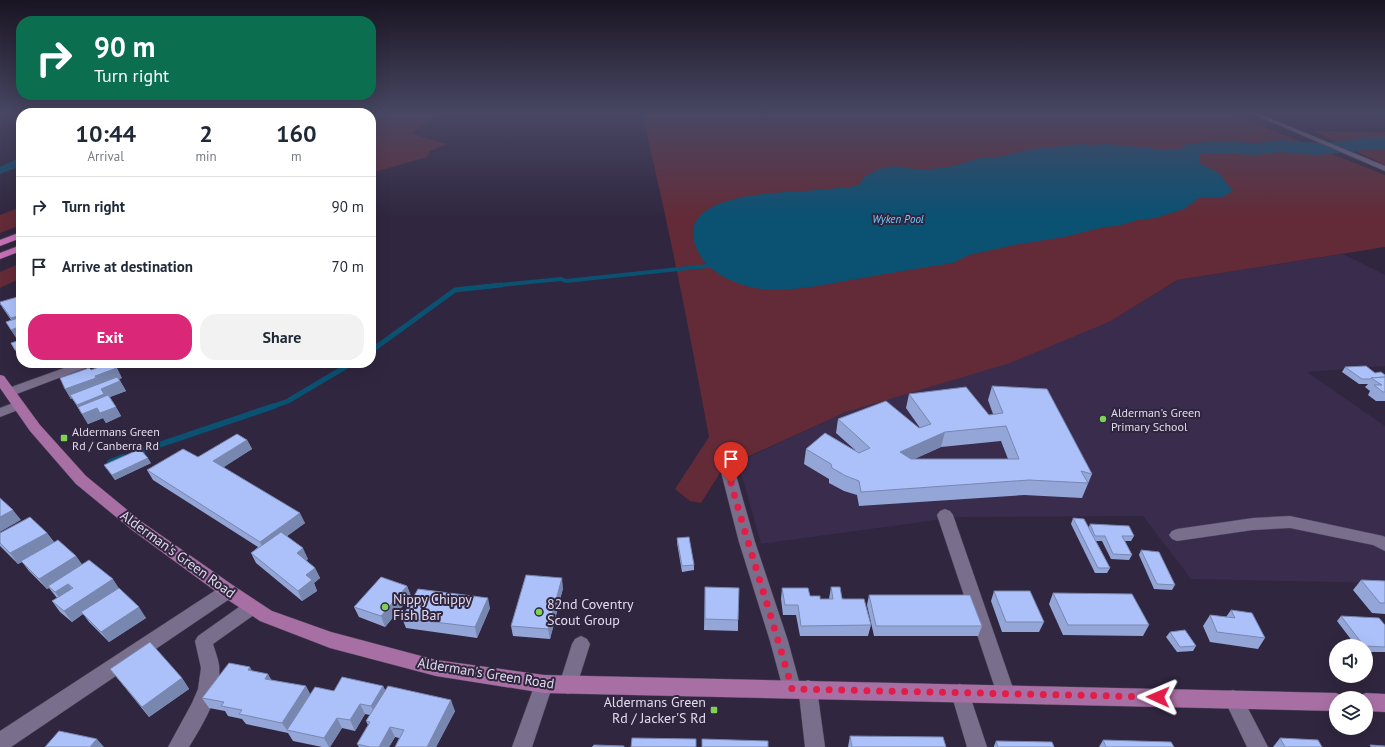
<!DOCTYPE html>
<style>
body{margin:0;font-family:"PT Sans",sans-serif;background:#f2f2f3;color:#1f2937;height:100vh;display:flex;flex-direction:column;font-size:15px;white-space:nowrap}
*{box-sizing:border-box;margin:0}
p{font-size:13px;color:#747a83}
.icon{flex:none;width:22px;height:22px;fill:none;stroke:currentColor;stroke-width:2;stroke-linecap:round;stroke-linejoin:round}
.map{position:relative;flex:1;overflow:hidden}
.details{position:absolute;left:16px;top:108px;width:360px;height:260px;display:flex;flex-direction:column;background:#fff;border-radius:16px;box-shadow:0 4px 16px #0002}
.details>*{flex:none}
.guide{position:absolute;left:16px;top:16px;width:360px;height:84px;border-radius:16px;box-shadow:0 4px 16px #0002;background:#0b6e4f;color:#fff;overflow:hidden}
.controls{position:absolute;left:1329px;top:639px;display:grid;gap:8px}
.controls a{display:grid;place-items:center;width:44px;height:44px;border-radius:50%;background:#fff;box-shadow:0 4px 16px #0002;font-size:20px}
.pin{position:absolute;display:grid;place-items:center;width:34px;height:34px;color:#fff;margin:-41px -17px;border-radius:50% 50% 50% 0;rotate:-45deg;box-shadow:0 0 4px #0007}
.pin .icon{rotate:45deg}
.me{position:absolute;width:44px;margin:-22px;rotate:271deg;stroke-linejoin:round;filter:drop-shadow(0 0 3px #0008)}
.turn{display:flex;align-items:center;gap:14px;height:84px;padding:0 12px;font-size:18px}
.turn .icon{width:52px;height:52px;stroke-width:2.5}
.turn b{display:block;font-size:28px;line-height:34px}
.eta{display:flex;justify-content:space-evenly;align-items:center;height:68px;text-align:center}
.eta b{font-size:24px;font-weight:800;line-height:28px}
.button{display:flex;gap:8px;margin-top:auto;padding:8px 12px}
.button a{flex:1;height:46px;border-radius:16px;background:#db2777;color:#fff;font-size:16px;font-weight:800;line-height:46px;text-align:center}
.button a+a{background:#f2f2f3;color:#1f2937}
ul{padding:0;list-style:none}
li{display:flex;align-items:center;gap:12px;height:60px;padding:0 12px;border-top:1px solid #e0e1e3}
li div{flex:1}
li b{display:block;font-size:15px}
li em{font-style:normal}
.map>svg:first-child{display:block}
.built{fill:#392c4c}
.green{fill:#632b37}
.water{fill:#0a5172}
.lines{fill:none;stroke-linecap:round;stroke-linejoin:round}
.stream-far2{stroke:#0a5172;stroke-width:4}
.stream-far1{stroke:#0a5172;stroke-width:5}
.stream{stroke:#0a5172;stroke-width:6}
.river{fill:#0a5172;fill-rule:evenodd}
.minor-casing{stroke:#4c4458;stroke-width:1}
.major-casing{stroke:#4c4458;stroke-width:1}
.highway-casing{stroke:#4c4458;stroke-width:1}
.minor{fill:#796e8b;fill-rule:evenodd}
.major{fill:#a86fa4;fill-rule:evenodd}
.highway{fill:#c76fb5;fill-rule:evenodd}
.wall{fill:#94a6d7;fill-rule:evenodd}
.shaded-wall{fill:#7887af}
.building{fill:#acc1fa;stroke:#7887af;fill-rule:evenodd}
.route{stroke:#e11d48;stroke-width:7;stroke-dasharray:0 12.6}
.poi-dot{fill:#7dd154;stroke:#30263f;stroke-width:1.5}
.labels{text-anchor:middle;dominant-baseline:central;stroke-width:4;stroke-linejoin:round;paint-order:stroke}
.far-water-label{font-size:11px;font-style:italic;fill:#76cbfc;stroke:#30263f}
.poi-label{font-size:12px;fill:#e0daeb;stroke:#30263f;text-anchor:start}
.near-street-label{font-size:14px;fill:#e0daeb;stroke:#30263f}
.near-poi-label{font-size:14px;fill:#e0daeb;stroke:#30263f;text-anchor:start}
</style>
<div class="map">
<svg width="1385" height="747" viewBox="0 0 1385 747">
<rect width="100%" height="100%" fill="#30263f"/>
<!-- built -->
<path class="built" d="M1343 254 1385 275V366L1307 372 1385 426V583L1191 579 1143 516 959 517 761 544 738 462 846 412 1111 321 1177 280Z"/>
<!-- green -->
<g class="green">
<path d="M374 114H444C434 120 417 126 412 134L448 144 430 151 427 157 371 173V115Z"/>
<path d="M642 114H1232L1385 175V247L1177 280 1111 321 1010 363 846 412 723 468 701 503 690 501 675 489 709 437C689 329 668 221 642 114Z"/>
<path d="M1313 131 1385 132V165Z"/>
<path d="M21 207V225L0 233V215Z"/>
<path d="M21 263V278L0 288V272Z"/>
</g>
<!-- water -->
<g class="water">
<path d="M1084 144 1088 145 1107 144 1169 150 1180 149 1183 146 1194 148 1193 150 1199 154 1200 163C1205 167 1210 168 1215 171 1224 177 1226 184 1233 191L1222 197 1199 198 1184 209 1155 218 1138 220 1118 226 1104 227 1064 237 1014 245 969 255 953 263C919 268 885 274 851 280 822 285 791 292 761 289 739 286 713 275 701 257 663 195 770 193 805 191 821 190 836 188 851 187L860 184 864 177 879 169 895 166 922 170 954 166 980 158 998 157 1032 149Z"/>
<path d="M21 157V166L0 174V167Z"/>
</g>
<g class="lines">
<!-- stream-far2 -->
<path class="stream-far2" d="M491 286 561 279 566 281 707 266"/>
<!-- stream-far1 -->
<g class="stream-far1">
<path d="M371 351 455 290 501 285"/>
<path d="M271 407 288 401 352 363"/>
</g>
<!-- stream -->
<g class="stream">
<path d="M135 453 274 406"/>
<path d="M110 462 123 457"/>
</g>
<!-- river -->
<path class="river" d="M1366 137H1385V149H1366L1352 152 1316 155 1281 152 1256 155 1217 153 1194 154 1187 152 1184 148 1187 144 1217 141 1256 143 1281 140 1316 143 1352 140Z"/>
<!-- minor casing -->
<g class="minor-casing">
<g id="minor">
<path d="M1253 114H1260L1385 166V171Z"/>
<path d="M78 363H95L93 365 14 395H6L4 392 6 389Z"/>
<path d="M19 401 23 402 25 405 23 408 0 417V408Z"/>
<path d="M727 463 732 465 734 468 755 542 788 641 800 685 801 683 808 680 815 683 817 689 825 747H805L799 694 792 698 785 695 783 689 770 641 739 542 720 468 722 465Z"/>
<path d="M945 509 950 511 953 515 1015 694 1013 700 1006 703 999 700 997 694 937 515 940 511Z"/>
<path d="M1290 516 1383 536 1385 537V551L1373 545 1290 528 1253 530 1177 541 1172 539 1169 535 1172 531 1177 529 1253 518Z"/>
<path d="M228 584 234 586 236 591 234 596 11 747H0V731L222 586Z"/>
<path d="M252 600 258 602 261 607 258 612 213 644C215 651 218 658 219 665 222 694 203 724 189 747H168L192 703 198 689 201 668 195 641 198 636 246 602Z"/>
<path d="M581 636 587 639 590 644 577 685 575 691 568 694 561 691 559 685 572 644 575 639Z"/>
<path d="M544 675 551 678 553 684 532 747H512L535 684 537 678Z"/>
<path d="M960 684 967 687 987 747H967L951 693 953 687Z"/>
<path d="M1233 690 1240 693 1268 747H1247L1224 699 1226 693Z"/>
</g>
</g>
<!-- major casing -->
<g class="major-casing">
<g id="major">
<path d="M0 375 4 376 40 425 86 476 142 522 234 586 272 611 331 632 436 660 544 675 1336 693 1343 696 1344 698H1336V711L544 693 436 676 330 648 260 621 222 596 132 530 76 484 30 431 0 388Z"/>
<path d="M1366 693 1385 694V712L1366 711V698H1358L1359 696Z"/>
</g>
</g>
<!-- highway casing -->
<g class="highway-casing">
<g id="highway">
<path d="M21 232V238L0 246V240Z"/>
<path d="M21 245V251L0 259V253Z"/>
</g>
</g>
<!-- minor -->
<use href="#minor" class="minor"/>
<!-- major -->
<use href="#major" class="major"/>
<!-- highway -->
<use href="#highway" class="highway"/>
</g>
<!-- wall -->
<g class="wall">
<path d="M21 296V360L11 343 20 340 19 338 17 339 6 322 11 320 0 304Z"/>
<path d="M1345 367 1385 375V401H1376L1368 395 1370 391 1365 387 1368 384H1359L1342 372Z"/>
<path d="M91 370 122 378 119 379 126 391 110 397 121 416 106 423 103 418 88 424 72 398 71 399 65 389Z"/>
<path d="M992 386 1092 474 1082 498 1024 495 859 506 857 495 844 491 829 483V479L804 464 806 449 855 450 836 433 838 419 919 428H920L906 408 909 394 989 415 993 414 988 400ZM1001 441 1008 459H914L941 447Z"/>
<path d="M247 440 252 449 223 467 305 523 287 536 308 559 306 560 315 568 320 578 314 583 317 591 302 601 256 563 251 553 258 547 153 480 147 470 198 457Z"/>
<path d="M151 463 115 480 104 465Z"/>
<path d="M1073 518 1089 527 1090 524 1134 536 1131 541H1125L1132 555 1129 560 1111 559 1102 541H1096L1110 568 1107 573H1095L1071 524Z"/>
<path d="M0 533H47L54 542 76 556 82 565 118 588 146 618 109 642 89 622 83 614 72 622 60 612 52 601 57 598 49 588 47 589 29 571 22 562 18 564 0 546Z"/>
<path d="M677 538 694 565V570L682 572 677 543Z"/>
<path d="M1141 550 1175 585 1172 590 1154 589 1139 555Z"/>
<path d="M1361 580 1385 581V614L1372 613 1353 590Z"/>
<path d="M407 586 411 596 385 627 359 617 354 607Z"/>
<path d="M705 587 738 620V631L704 630Z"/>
<path d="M831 587 871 625 868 636H800L796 615H783L781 599 782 588 820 599H829Z"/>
<path d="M563 588 550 639 513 636 511 626Z"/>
<path d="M994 591 1044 622 1039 632H1002L991 601Z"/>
<path d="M1053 593 1149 625 1143 636 1063 635 1049 604Z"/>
<path d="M869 595 982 626 978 636H874L867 605Z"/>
<path d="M490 608 477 638 406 628 402 618Z"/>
<path d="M1231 610 1265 638 1258 649 1210 642 1203 626 1210 615 1226 617Z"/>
<path d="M1341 616 1385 625V652H1366V646H1356L1337 621Z"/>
<path d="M1170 632 1196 646 1193 651 1177 652 1166 637Z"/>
<path d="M110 669 182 678 189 689 149 717Z"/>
<path d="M252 671 271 680 310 694 334 691 383 686 385 690 455 711 436 747H395L399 738 395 737 389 747H359L357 744 368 725 366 721 370 715 365 714 355 731 342 728 330 747H322L293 741 288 733 246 724 242 719 228 716 225 711 209 708 202 698Z"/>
<path d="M850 736 946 747H848Z"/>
<path d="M1280 738 1322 747H1273Z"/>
<path d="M1103 740 1174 747H1099Z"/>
<path d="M996 741 1054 747H994V746Z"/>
</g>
<!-- shaded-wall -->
<g class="shaded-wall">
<path d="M21 315V326L16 327 11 318Z"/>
<path d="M21 326V337L15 331 19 338 17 339 11 330Z"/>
<path d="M21 349V360L15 350Z"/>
<path d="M117 368 122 378 100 386 95 376Z"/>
<path d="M96 378 101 387 70 395 72 398 71 399 65 389Z"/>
<path d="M120 381 126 391 107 398 98 409 103 418 88 424 77 405 101 389Z"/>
<path d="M116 407 121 416 106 423 100 413Z"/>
<path d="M945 432 941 447 897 467 900 452Z"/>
<path d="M247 440 252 449 218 471 213 461Z"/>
<path d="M148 458 151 463 115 480 112 475Z"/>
<path d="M13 510 21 520 0 532V517Z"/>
<path d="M300 513 305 523 265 552 260 542Z"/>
<path d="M47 533 54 543 18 564 10 553Z"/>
<path d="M303 548 308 559 302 563 297 553Z"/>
<path d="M76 556 84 567 48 586 49 588 47 589 39 579Z"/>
<path d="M315 568 320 578 314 583 317 591 302 601 298 591 306 575Z"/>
<path d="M562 578 563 588 550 639 548 629Z"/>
<path d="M113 579 120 590 81 612 83 614 72 622 64 611Z"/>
<path d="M68 584 76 594 63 602 55 592Z"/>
<path d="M407 586 411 596 385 627 381 616Z"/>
<path d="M488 598 490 608 477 638 475 627Z"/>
<path d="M139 607 146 618 109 642 101 632Z"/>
<path d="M250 667 256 678 248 670Z"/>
<path d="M268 674 274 684 265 679Z"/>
<path d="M182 678 189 689 149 717 142 707Z"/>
<path d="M306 686 312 697 287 730 282 723Z"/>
<path d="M383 686 388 696 376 716 371 706Z"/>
<path d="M451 700 455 711 436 747H427Z"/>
<path d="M360 704 365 714 355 731 350 720Z"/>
<path d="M337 718 342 728 330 747H329L324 738Z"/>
<path d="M390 727 395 737 389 747H379Z"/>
<path d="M97 739 104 747H90Z"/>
</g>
<!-- building -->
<g class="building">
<path d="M21 296V315L11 318 0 303V302Z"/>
<path d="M21 317V326L11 330 6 322Z"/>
<path d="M21 329V338H20L15 331Z"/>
<path d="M21 340V349L15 350 11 343Z"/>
<path d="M110 363H113L117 368 95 376 96 378 65 389 60 378 89 368 91 370Z"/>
<path d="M1366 366 1375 373 1381 372 1385 375V377L1371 378V379H1362L1345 367Z"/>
<path d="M117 377 120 381 101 389 104 394 77 405 70 395Z"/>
<path d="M1385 377V392H1383L1374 385H1382L1371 378Z"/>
<path d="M992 386 1047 389 1092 474 1081 471 1088 483 1029 480 861 492 859 481 846 476 832 468 831 464 806 449 825 433 859 453 870 448 838 419 886 401 919 428 931 424 909 394 966 387 989 415 1003 413ZM1006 426 1019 459H911L900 452 945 432Z"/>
<path d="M108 395 116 407 100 413 97 408 82 414 78 407Z"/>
<path d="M237 434 247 440 213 461 300 513 260 542 147 470 183 449 198 457Z"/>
<path d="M140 449 148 458 112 475 104 465Z"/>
<path d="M0 498 13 510 0 517Z"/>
<path d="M30 517 47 533 10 553 0 543V533Z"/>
<path d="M1073 518 1084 519 1110 568H1098Z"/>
<path d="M1090 524 1129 526 1134 536H1122L1132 555 1113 554 1105 536H1095Z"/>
<path d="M281 532 303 548 297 553 315 568 306 575 312 580 298 591 251 553Z"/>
<path d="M689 537 694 565 682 566 677 538Z"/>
<path d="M58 540 76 556 39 579 21 561Z"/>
<path d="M1141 550 1159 552 1175 585 1157 584Z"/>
<path d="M89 560 113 579 64 611 52 601 73 588 68 584 55 592 48 586Z"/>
<path d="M526 575 562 578 548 629 511 626Z"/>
<path d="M381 577 407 586 381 616 354 607Z"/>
<path d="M1361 580 1385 581V603H1380Z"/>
<path d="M705 587 739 588 738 620 705 619Z"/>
<path d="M831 587H840L842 599H864L871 625 801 626 798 605H785L782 588H808L810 596H820V599H833Z"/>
<path d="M119 588 139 607 101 632 81 612Z"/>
<path d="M418 589 488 598 475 627 402 618Z"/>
<path d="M994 591H1030L1044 622H1006Z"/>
<path d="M1053 593 1132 594 1149 625H1068Z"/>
<path d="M869 595H970L982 626H876Z"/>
<path d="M1231 610 1252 613 1265 638 1217 632 1210 615 1235 618Z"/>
<path d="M1341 616 1379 618 1385 625V647L1364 646Z"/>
<path d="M1185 630 1196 646 1180 647 1170 632Z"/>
<path d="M150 642 182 678 142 707 110 669Z"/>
<path d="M229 663 250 667 248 670 268 674 265 679 306 686 282 723 239 714 242 710 221 706 224 702 202 698Z"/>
<path d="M342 677 383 686 371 706 360 704 350 720 337 718 324 738 287 730 315 687 334 691Z"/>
<path d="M388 686 451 700 427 747H395L404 730 390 727 379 747H370L357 744 370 722 366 721Z"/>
<path d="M59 731 97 739 90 747H45Z"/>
<path d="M850 736 943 737 946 747H852Z"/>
<path d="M632 738 696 739V747H631Z"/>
<path d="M1280 738 1318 740 1322 747H1285Z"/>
<path d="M702 739 768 741V747H702Z"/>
<path d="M1103 740 1171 742 1174 747H1106Z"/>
<path d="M996 741 1052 742 1054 747H998Z"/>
<path d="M594 745 624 746V747H592Z"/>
<path d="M1370 745 1385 746V747H1371Z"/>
</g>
<!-- sky -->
<linearGradient id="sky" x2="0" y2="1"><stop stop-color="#1a1523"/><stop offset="0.52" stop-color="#484763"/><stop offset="1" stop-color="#484763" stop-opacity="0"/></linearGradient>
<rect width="1385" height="218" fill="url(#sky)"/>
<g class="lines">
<!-- route -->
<path class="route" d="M731 483C750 552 773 620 792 689L1158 697"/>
</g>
<!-- markers -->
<g class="poi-dot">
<circle cx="1103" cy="419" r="4"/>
<rect x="60" y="434" width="8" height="8" rx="2"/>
<circle cx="385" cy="607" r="4"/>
<circle cx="539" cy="612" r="4"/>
<rect x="710" y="706" width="8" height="8" rx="2"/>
</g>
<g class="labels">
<!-- far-water labels -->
<g class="far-water-label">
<text x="898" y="219">Wyken Pool</text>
</g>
<!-- poi labels -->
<g class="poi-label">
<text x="1111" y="412">Alderman's Green<tspan x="1111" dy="14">Primary School</tspan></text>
<text x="72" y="431">Aldermans Green<tspan x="72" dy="14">Rd / Canberra Rd</tspan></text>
</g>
<!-- near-street labels -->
<g class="near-street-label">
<text transform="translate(178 554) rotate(36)">Alderman's Green Road</text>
<text transform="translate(486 673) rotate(9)">Alderman's Green Road</text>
</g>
<!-- near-poi labels -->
<g class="near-poi-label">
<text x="393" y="599">Nippy Chippy<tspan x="393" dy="16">Fish Bar</tspan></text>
<text x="547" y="604">82nd Coventry<tspan x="547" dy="16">Scout Group</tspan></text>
<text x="706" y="702" text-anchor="end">Aldermans Green<tspan x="706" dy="16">Rd / Jacker'S Rd</tspan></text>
</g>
</g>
</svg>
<div class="controls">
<a><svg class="icon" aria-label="sound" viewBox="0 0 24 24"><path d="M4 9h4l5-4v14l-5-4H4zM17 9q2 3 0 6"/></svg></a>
<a><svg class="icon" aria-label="layers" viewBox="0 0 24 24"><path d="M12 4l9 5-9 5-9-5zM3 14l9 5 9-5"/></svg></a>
</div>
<div class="pin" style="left:731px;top:483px;background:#d93025"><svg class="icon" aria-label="arrive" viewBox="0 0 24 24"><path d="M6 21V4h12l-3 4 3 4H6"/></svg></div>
<svg class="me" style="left:1158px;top:697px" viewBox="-20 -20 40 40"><path d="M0-17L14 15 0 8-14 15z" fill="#e11d48" stroke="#fff" stroke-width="4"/></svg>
<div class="guide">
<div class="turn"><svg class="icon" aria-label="right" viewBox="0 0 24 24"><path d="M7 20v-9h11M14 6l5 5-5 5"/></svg><div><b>90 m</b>Turn right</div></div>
</div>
<section class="details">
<div class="eta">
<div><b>10:44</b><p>Arrival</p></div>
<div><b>2</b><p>min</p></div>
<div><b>160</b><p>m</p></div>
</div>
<ul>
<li><svg class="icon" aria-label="right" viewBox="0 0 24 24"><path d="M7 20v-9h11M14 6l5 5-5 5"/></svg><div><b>Turn right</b></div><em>90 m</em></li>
<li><svg class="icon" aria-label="arrive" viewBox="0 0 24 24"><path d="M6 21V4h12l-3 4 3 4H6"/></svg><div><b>Arrive at destination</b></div><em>70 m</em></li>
</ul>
<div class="button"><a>Exit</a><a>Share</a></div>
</section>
</div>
